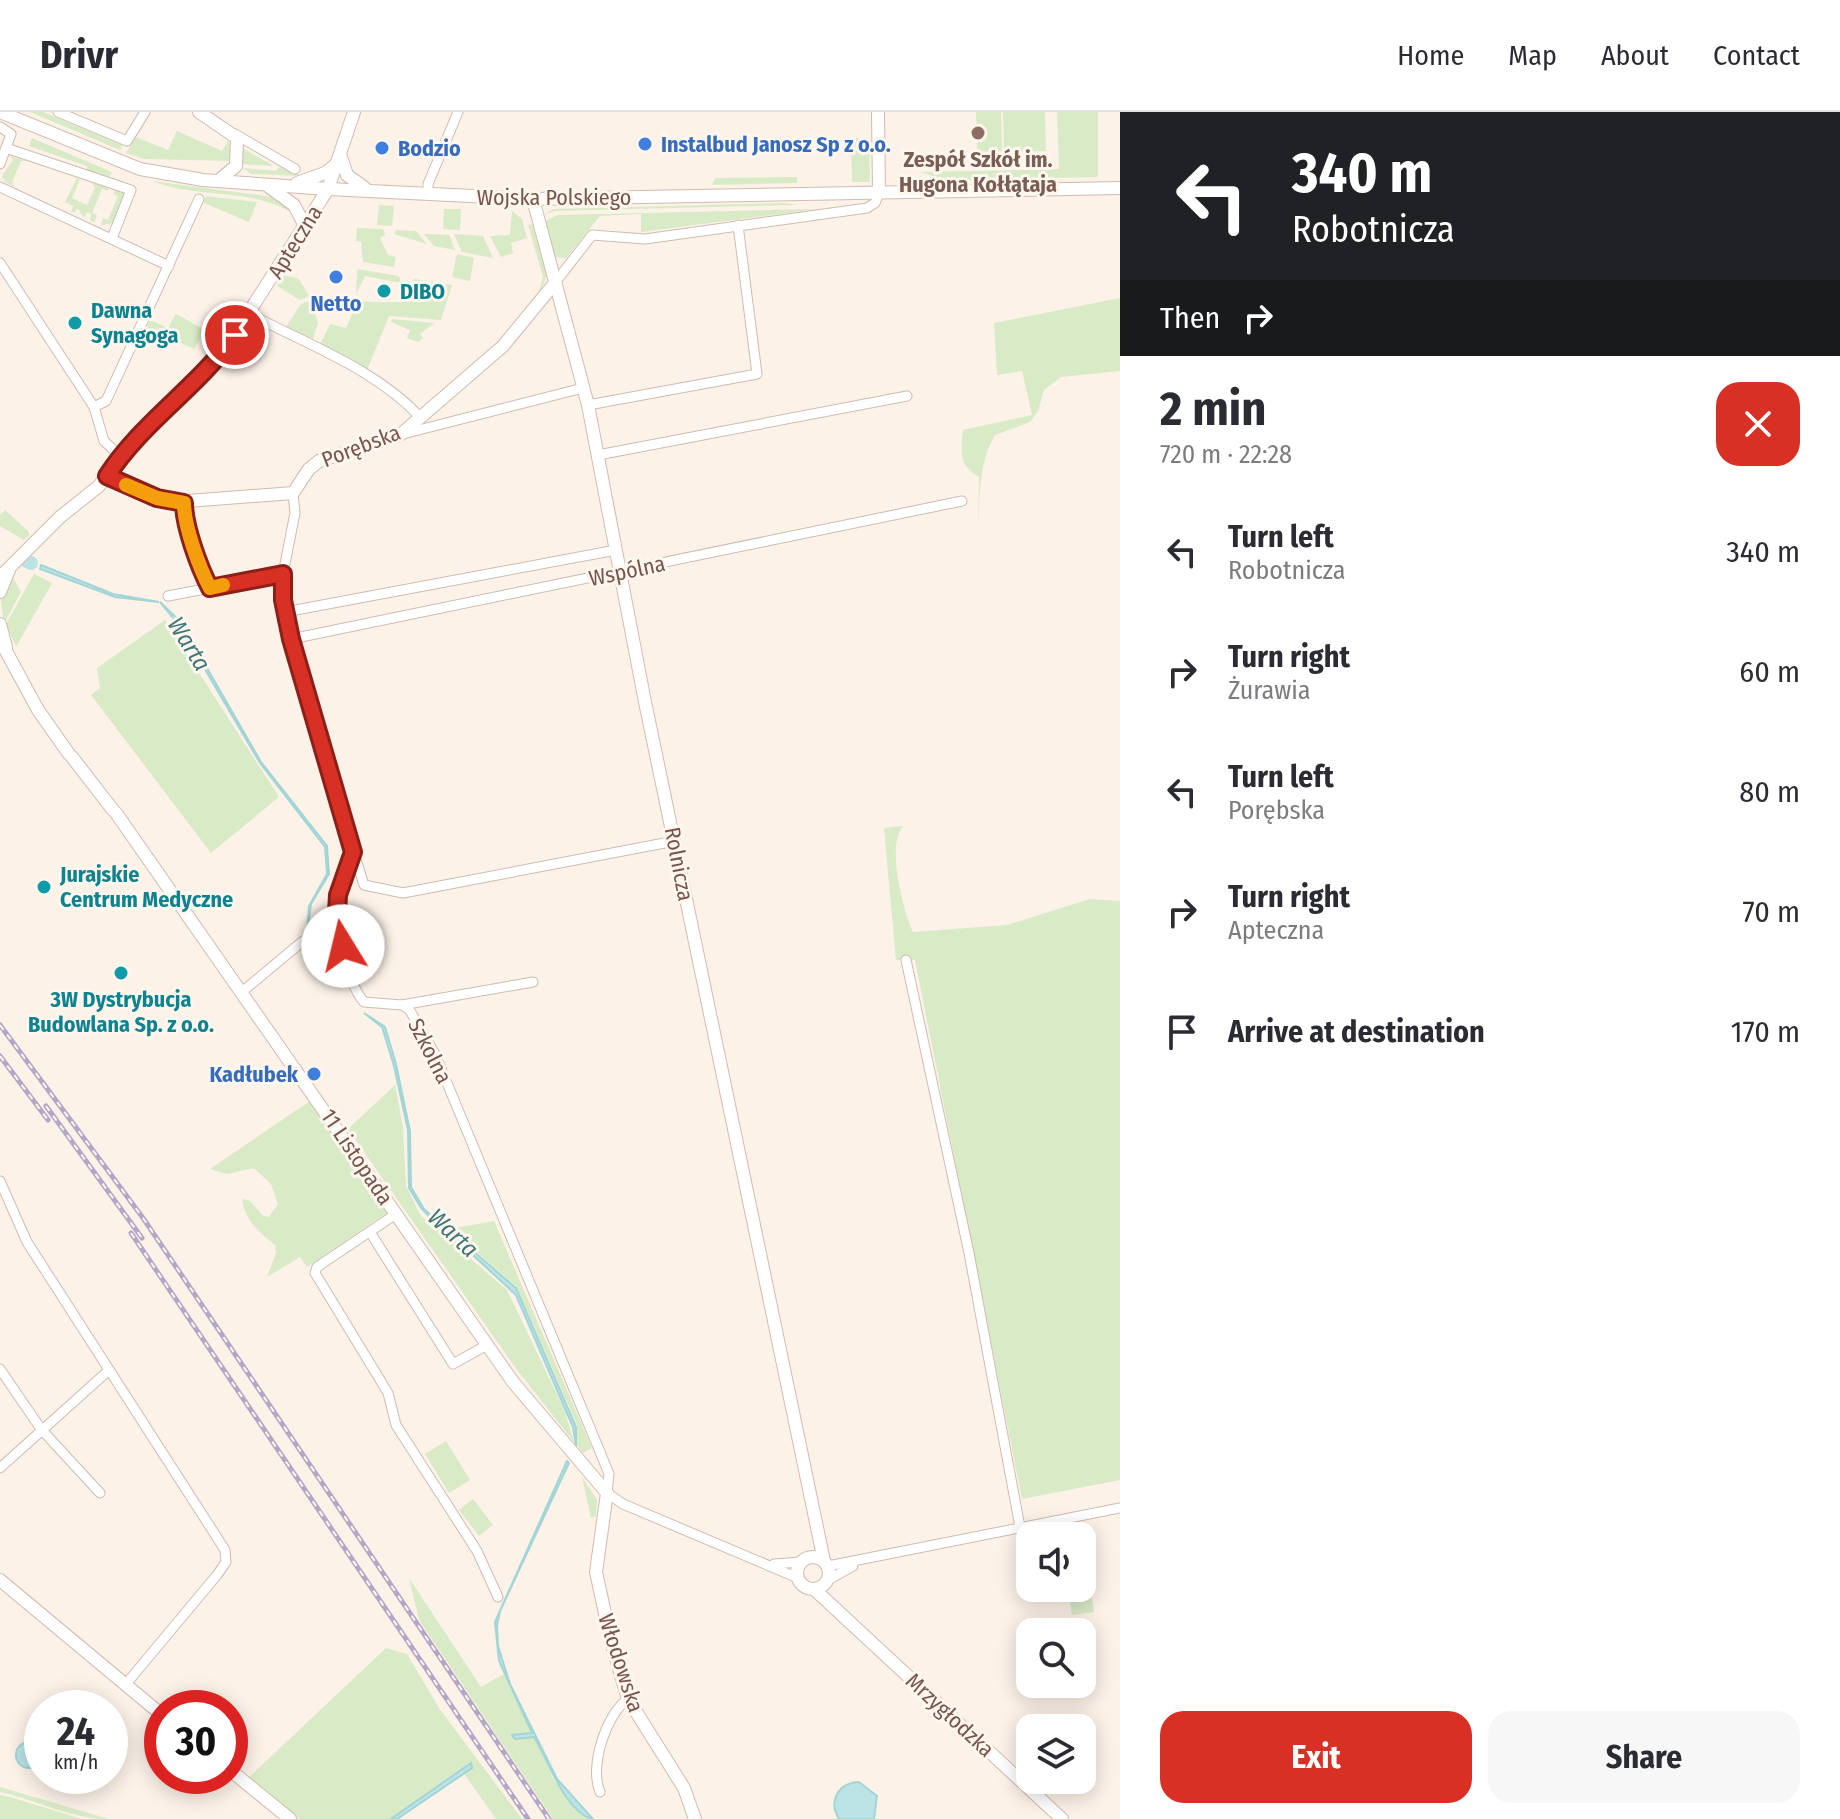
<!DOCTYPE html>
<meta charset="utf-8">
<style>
body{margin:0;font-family:"Fira Sans Condensed",sans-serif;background:#f7f7f7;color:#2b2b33;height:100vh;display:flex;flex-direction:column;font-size:30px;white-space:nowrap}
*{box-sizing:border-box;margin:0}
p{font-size:26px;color:#7c7c81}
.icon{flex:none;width:44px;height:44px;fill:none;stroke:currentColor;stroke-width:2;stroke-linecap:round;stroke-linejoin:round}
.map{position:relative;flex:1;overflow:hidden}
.sheet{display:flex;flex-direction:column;background:#fff;width:720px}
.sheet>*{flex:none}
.top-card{background:#202124;color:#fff;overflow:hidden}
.controls{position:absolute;left:1016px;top:1410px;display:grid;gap:16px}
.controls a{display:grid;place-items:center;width:80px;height:80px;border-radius:16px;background:#fff;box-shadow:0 4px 20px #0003;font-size:40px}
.speed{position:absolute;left:24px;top:1578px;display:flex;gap:16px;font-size:40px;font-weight:700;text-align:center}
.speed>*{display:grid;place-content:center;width:104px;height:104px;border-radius:50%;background:#fff;box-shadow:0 4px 20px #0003;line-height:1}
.speed small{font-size:20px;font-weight:400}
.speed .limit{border:12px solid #d22;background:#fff;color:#111}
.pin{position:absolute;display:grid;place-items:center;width:68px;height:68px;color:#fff;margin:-34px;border:4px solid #fff;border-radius:50%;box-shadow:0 2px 8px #0007}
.me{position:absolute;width:88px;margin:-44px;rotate:351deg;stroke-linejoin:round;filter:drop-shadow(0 0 6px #0008)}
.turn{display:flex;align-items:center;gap:28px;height:168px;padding:0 40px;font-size:36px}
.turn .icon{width:104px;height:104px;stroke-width:2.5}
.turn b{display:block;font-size:56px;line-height:68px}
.then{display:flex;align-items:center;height:76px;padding:0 40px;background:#0003;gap:16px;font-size:30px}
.round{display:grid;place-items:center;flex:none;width:84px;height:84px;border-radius:24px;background:#f7f7f7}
.head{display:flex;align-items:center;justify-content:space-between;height:136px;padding:0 40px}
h1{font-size:48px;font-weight:700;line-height:60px}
.button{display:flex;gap:16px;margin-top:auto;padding:16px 40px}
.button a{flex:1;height:92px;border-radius:24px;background:#d93025;color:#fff;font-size:32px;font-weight:700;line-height:92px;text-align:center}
.button a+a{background:#f7f7f7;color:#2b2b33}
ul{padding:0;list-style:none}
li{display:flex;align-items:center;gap:24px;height:120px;padding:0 40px}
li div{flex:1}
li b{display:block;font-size:30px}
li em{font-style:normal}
header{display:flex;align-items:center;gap:48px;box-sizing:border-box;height:112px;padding:0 40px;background:#fff;border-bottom:2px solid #e1e1e2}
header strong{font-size:38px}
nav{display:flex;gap:44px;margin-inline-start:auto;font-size:28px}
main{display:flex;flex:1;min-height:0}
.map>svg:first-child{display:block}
.green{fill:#d9eac6}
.water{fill:#bce4e5;stroke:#a3d5d7;stroke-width:2}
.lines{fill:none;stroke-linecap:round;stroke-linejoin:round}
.river{stroke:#bce4e5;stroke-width:14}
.street-casing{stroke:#d0bbb0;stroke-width:11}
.secondary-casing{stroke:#d3baae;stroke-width:14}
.street{stroke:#fff;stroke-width:9}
.secondary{stroke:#fff;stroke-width:12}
.rail-casing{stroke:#b3a6c6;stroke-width:5}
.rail{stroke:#fff6ee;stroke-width:2;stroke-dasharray:6;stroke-linecap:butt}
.route-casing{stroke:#8d1f18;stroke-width:20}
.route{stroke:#d93025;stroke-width:14}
.slow{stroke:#f59e0b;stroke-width:14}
.education-dot{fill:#8d6e63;stroke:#fff6ee;stroke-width:3}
.shop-dot{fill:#3f7fe0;stroke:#fff6ee;stroke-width:3}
.culture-dot{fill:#0f9aa8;stroke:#fff6ee;stroke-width:3}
.labels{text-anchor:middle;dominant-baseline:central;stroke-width:6;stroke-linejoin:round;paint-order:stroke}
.shop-label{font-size:22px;font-weight:bold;fill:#366cbe;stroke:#fff6ee;text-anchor:start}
.education-label{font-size:22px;font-weight:bold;fill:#785e54;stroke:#fff6ee}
.street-label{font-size:22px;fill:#76564c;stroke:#fff6ee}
.culture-label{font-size:22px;font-weight:bold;fill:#0d838f;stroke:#fff6ee;text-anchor:start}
.water-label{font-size:24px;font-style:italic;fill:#40787a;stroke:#fff6ee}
</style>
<header>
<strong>Drivr</strong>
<nav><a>Home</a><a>Map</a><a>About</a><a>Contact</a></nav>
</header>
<main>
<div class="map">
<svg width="1120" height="1707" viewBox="0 0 1120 1707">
<rect width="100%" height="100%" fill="#fcf2e8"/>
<!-- green -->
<g class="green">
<path d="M30 0H43L123 33 120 38Z"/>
<path d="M976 0H1001L1002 39 977 40Z"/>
<path d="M1003 0H1045L1046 39 1004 40Z"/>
<path d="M1057 0H1098V65L947 68 920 60 1059 57Z"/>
<path d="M177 19 222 39 229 28 231 49 144 47 126 41 136 25 168 38Z"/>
<path d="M32 26 112 60 108 67 86 60 87 54 29 34Z"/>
<path d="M851 26H869L870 70H852Z"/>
<path d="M242 36 274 54 241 52Z"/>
<path d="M9 44 28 49H21L12 70 15 75 5 70 2 64 13 48Z"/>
<path d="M280 55 302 64 251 62 243 56 276 59Z"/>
<path d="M797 65V71L712 73 715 66Z"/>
<path d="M77 66 80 67 72 86 87 93 95 76 92 71 108 76V79L102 77 92 101 97 103 94 110 90 108 91 102 87 100 84 106 77 96 75 101 71 100 73 94 65 90Z"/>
<path d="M152 69 272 85 291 96 289 99C244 75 197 87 152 69Z"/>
<path d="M115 76 127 81 114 111 101 113 103 106 108 108 118 84 114 82Z"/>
<path d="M206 84 257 90 249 110 204 91Z"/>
<path d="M783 91 797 93 554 99 543 103 553 97Z"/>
<path d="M379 93 394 94 392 114 377 113Z"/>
<path d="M444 97H461L460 118 443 117Z"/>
<path d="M817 97 641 120V102L600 104 566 146 554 145 545 109 558 103Z"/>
<path d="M512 99 522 107 527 126 511 131 513 141 501 145 490 124 510 123Z"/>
<path d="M532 112 547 164 537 186 543 165 528 113Z"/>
<path d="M357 116 383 117 385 123 380 126 388 143 396 145 394 155 363 150 361 130 356 129Z"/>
<path d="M396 118 416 119 427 132 394 122Z"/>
<path d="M424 122 449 123 455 138 434 134Z"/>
<path d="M454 122 483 124 493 146 462 140Z"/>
<path d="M457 142 474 146 470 169 452 165Z"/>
<path d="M357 157 399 164 401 171 365 164 356 182Z"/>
<path d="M284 163 299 167 309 184 300 188 277 174Z"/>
<path d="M414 167 452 173 441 208 389 204 367 258 320 233 330 212 346 216 358 189C373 190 396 191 412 189L415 173 410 172Z"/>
<path d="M1120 186V259L1061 265 1044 278 1038 299 1030 310 995 323C979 350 980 383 978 414L979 365C958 353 961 341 963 318L1032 303 1022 259 997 263 994 211Z"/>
<path d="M311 188 318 211 313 227 286 215 301 192Z"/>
<path d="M176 202 205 218 194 237 147 215 150 208 168 216Z"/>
<path d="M392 207 434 211 420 222 423 226 418 230 407 226 410 218 391 210Z"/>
<path d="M5 398 28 419 30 423 24 428 0 414V403Z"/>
<path d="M34 462 52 471 16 535 6 512Z"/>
<path d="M12 464 21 480 4 512 1 489Z"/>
<path d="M165 508 279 685 211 741 91 583 100 576 97 556Z"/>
<path d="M903 714C886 733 903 798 913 820L1007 813 1090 787 1120 789V1368L1022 1387 915 848H896L884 716Z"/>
<path d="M395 973 403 1015 406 1074 421 1104 507 1178 564 1297 574 1330 517 1258 348 1017Z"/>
<path d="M310 989 387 1101 307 1155 300 1145 267 1165 276 1141 275 1133C259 1121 245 1108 242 1087L250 1089 263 1104 269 1105 278 1092 271 1072 254 1056 227 1062 210 1057Z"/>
<path d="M494 1109 592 1336 583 1341 577 1333V1313L516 1174 450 1117Z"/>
<path d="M446 1329 470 1368 449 1381 425 1342Z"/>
<path d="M582 1365 597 1388 596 1404 591 1406Z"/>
<path d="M473 1387 493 1413 479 1424 459 1398Z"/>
<path d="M1088 1461 1094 1500 1072 1503 1068 1476H1082V1462Z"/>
<path d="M409 1466 481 1575 504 1562 532 1622 513 1624 534 1625 554 1668 588 1707H553L419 1508Z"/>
<path d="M386 1536 407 1542 439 1596 522 1707H496L463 1660 472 1656 464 1655 391 1707H300L247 1667Z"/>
<path d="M0 1675 109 1707C70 1707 37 1688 0 1680Z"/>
<path d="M0 1683 10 1685 82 1707H0Z"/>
</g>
<!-- water -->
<g class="water">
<path d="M41 453 113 482 159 490 115 485 40 457Z"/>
<path d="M160 490 180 509 261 650 327 734 329 762 311 792 307 823 309 794 327 762 325 735 260 651 179 513Z"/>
<path d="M364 901 385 915 396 952 410 1019 411 1075 424 1097 443 1114 441 1117 421 1096 409 1076 408 1018 394 954 382 915Z"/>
<path d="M445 1115 516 1176 576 1315V1334L573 1315 516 1183 460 1131 452 1129 443 1118Z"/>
<path d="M567 1349 569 1351 500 1499 497 1514 498 1534 510 1572 557 1667 593 1707C565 1701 548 1647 534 1625L515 1627 512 1623 532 1621 499 1549 495 1510Z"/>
<circle cx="29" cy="1643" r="13"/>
<path d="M471 1651 472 1656 397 1707H391Z"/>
<path d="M859 1670 877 1684 874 1707H839C828 1689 838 1671 859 1670Z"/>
</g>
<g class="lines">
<!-- river -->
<path class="river" d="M27 449 31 451"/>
<!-- street casing -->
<g class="street-casing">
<g id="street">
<path d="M58 0 127 29 145 0"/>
<path d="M0 15 11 22 0 52"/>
<path d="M235 22 295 57"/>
<path d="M6 36 131 78 112 126"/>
<path d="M0 75 169 154"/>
<path d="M428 82V72L458 0"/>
<path d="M0 151 94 295 104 329 120 344"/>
<path d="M554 172 592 123 645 127 867 96 875 91 879 81"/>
<path d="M250 202C308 233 376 257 421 306"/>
<path d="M588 293 757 262 738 113"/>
<path d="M94 295 106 289 199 87"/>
<path d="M403 322 583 276"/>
<path d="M598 343 907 284"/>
<path d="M293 381 295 401 283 462 285 500 311 605 364 773 403 781 675 729"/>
<path d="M184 391 185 409 210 476"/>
<path d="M168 484 283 462"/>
<path d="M285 500 616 438"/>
<path d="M291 527 962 389"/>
<path d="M353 740C348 753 342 767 339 782 333 809 346 869 364 890L402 893 409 897 435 942 598 1335 609 1362 607 1381 623 1392 798 1466"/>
<path d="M906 848 969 1141 1020 1415"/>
<path d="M243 879 303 829"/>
<path d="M402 893 533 870"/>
<path d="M0 1069 27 1130 225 1438 226 1450 217 1463 126 1572"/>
<path d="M396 1102 317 1155 315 1161 388 1281 396 1313 477 1439 498 1485"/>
<path d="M370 1120 453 1252 487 1233"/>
<path d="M0 1257 41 1317 100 1381"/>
<path d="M0 1356 108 1259"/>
<path d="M774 1452 801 1450"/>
<path d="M828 1454 1120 1396"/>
<path d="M828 1468 853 1454"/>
<path d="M600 1680C589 1655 606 1602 628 1587"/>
</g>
</g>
<!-- secondary casing -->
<g class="secondary-casing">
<g id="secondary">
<path d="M0 0 140 57 203 68 328 77 533 87 1120 76"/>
<path d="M199 0 237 26 236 54 218 69"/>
<path d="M878 0 879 81"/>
<path d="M341 45 347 63 365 76"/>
<path d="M297 71 325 61 338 51"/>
<path d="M269 75 294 93 306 116"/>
<path d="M533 87 588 293 645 590 824 1449"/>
<path d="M107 364 175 390 293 381 309 357 319 349 400 323 503 234 554 172"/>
<path d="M0 465 60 405 99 374 127 334 226 236 328 77 354 0"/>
<path d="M0 480 9 458"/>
<path d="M0 512 6 535"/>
<path d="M0 528 38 598 69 642"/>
<path d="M72 645 113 698"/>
<path d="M116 701 513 1270 607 1381 596 1460 611 1529 628 1587 684 1676 695 1707"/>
<circle cx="813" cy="1461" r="16"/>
<path d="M0 1468 162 1603"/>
<path d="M814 1477 1062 1707"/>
<path d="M230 1658 290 1707"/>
</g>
</g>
<!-- street -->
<use href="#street" class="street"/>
<!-- secondary -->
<use href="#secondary" class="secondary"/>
<!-- rail casing -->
<g class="rail-casing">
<g id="rail">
<path d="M0 913 143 1106 549 1707"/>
<path d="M0 944 48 1008"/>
<path d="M46 994 142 1126"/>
<path d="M131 1121 528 1707"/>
</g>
</g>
<!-- rail -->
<use href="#rail" class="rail"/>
</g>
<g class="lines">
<!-- route casing -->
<g class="route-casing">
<path id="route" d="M235 223C197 276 142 310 107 364L157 386 184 391C184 414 199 455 210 476L283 462V488L291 527 353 740 338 783 337 801 343 834"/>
</g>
<!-- route -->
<use href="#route" class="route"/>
<!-- slow -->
<path class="slow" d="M126 373 157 386 184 391C184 414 199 455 210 476L223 473"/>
</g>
<!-- markers -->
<circle class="education-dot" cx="978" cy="21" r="8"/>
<g class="shop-dot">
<circle cx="645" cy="32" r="8"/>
<circle cx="382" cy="36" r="8"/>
<circle cx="336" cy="165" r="8"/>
<circle cx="314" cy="962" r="8"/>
</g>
<g class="culture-dot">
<circle cx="384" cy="179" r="8"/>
<circle cx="75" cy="211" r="8"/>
<circle cx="44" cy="775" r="8"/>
<circle cx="121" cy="861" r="8"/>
</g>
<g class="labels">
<!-- shop labels -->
<g class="shop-label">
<text x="661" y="32">Instalbud Janosz Sp z o.o.</text>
<text x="398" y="36">Bodzio</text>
<text x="336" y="191" text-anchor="middle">Netto</text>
<text x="298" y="962" text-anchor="end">Kadłubek</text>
</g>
<!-- education labels -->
<g class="education-label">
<text x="978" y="47">Zespół Szkół im.<tspan x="978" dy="25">Hugona Kołłątaja</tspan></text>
</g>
<!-- street labels -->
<g class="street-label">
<text x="554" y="85">Wojska Polskiego</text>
<text transform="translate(295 130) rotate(-58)">Apteczna</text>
<text transform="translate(361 334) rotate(-21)">Porębska</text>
<text transform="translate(627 459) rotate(-12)">Wspólna</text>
<text transform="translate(679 752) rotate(79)">Rolnicza</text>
<text transform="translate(430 939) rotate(63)">Szkolna</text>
<text transform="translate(357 1045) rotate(56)">11 Listopada</text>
<text transform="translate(621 1551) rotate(72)">Włodowska</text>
<text transform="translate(950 1603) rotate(43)">Mrzygłodzka</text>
</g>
<!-- culture labels -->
<g class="culture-label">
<text x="400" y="179">DIBO</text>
<text x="91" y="198">Dawna<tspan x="91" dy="25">Synagoga</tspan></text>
<text x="60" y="762">Jurajskie<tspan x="60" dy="25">Centrum Medyczne</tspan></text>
<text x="121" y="887" text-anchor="middle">3W Dystrybucja<tspan x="121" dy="25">Budowlana Sp. z o.o.</tspan></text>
</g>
<!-- water labels -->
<g class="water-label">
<text transform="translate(189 532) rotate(58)">Warta</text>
<text transform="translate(453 1121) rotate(43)">Warta</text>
</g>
</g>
</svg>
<div class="controls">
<a><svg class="icon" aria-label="sound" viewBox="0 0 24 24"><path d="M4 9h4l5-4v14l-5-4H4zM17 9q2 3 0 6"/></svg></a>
<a><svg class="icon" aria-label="search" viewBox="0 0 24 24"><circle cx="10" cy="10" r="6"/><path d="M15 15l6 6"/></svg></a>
<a><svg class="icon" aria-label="layers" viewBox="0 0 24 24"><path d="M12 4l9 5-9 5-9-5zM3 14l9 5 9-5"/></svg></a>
</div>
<div class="speed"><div>24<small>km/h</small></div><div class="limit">30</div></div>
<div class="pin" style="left:235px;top:223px;background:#d93025"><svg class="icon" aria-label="arrive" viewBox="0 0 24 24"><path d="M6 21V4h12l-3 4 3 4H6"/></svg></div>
<svg class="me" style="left:343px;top:834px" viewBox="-20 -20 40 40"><circle r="19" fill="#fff"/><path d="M0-13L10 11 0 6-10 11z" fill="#d93025"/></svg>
</div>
<section class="sheet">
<div class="top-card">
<div class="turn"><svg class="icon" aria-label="left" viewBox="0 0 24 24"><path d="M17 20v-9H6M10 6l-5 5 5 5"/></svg><div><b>340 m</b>Robotnicza</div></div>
<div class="then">Then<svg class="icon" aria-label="right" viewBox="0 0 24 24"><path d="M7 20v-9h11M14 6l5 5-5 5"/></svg></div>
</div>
<div class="head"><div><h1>2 min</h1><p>720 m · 22:28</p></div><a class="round" style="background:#d93025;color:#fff"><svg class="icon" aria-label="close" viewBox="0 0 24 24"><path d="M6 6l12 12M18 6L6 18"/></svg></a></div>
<ul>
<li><svg class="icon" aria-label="left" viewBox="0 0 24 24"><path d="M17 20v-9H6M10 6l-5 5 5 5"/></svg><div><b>Turn left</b><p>Robotnicza</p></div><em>340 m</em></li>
<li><svg class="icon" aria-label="right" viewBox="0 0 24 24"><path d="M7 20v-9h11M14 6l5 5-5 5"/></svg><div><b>Turn right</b><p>Żurawia</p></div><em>60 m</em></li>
<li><svg class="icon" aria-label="left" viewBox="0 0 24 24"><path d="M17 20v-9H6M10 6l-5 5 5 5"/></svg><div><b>Turn left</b><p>Porębska</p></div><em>80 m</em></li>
<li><svg class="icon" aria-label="right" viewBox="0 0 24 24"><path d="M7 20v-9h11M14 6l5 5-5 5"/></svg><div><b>Turn right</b><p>Apteczna</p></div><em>70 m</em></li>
<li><svg class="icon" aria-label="arrive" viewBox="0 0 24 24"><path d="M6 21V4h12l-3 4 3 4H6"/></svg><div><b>Arrive at destination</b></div><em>170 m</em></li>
</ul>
<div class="button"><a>Exit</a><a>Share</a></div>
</section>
</main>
